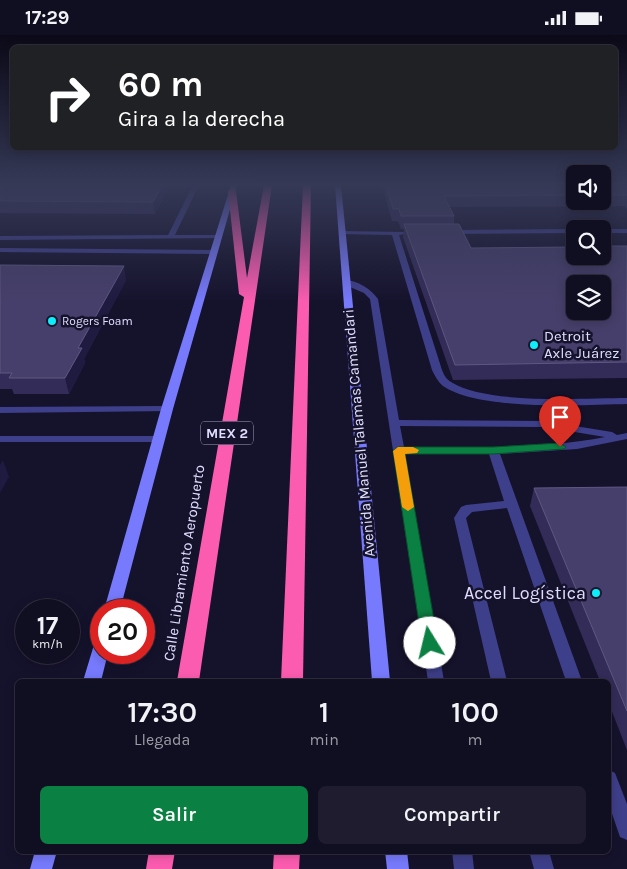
<!DOCTYPE html>
<html lang="es">
<meta charset="utf-8">
<style>
body{margin:0;font-family:Karla,sans-serif;background:#1e1c2e;color:#f1f3f6;height:100vh;display:flex;flex-direction:column;font-size:19px;white-space:nowrap}
*{box-sizing:border-box;margin:0}
p{font-size:16px;color:#9c9ca5}
.icon{flex:none;width:28px;height:28px;fill:none;stroke:currentColor;stroke-width:2;stroke-linecap:round;stroke-linejoin:round}
.map{position:relative;flex:1;overflow:hidden}
.sheet{position:absolute;left:15px;top:644px;width:596px;height:175px;display:flex;flex-direction:column;background:#100e21;border-radius:8px;box-shadow:0 2px 12px #0003,0 0 0 1px #302e3f}
.sheet>*{flex:none}
.guide{position:absolute;left:10px;top:10px;width:608px;height:105px;border-radius:8px;box-shadow:0 2px 12px #0003,0 0 0 1px #302e3f;background:#202124;color:#fff;overflow:hidden}
.fabs{position:absolute;left:566px;top:130px;display:grid;gap:10px}
.fabs a{display:grid;place-items:center;width:45px;height:45px;border-radius:8px;background:#100e21;box-shadow:0 2px 12px #0003,0 0 0 1px #302e3f;font-size:25px}
.speed{position:absolute;left:15px;top:564px;display:flex;gap:10px;font-size:25px;font-weight:700;text-align:center}
.speed>*{display:grid;place-content:center;width:65px;height:65px;border-radius:50%;background:#100e21;box-shadow:0 2px 12px #0003,0 0 0 1px #302e3f;line-height:1}
.speed small{font-size:12px;font-weight:400}
.speed .limit{border:8px solid #d22;background:#fff;color:#111}
.pin{position:absolute;display:grid;place-items:center;width:42px;height:42px;color:#fff;margin:-51px -21px;border-radius:50% 50% 50% 0;rotate:-45deg;box-shadow:0 0 5px #0007}
.pin .icon{rotate:45deg}
.me{position:absolute;width:55px;margin:-28px;rotate:351deg;stroke-linejoin:round;filter:drop-shadow(0 0 4px #0008)}
.turn{display:flex;align-items:center;gap:18px;height:105px;padding:0 25px;font-size:22px}
.turn .icon{width:65px;height:65px;stroke-width:2.5}
.turn b{display:block;font-size:35px;line-height:42px}
.eta{display:flex;justify-content:space-evenly;align-items:center;height:85px;text-align:center}
.eta b{font-size:30px;font-weight:600;line-height:35px}
.cta{display:flex;gap:10px;margin-top:auto;padding:10px 25px}
.cta a{flex:1;height:58px;border-radius:8px;background:#0b8043;color:#fff;font-size:20px;font-weight:600;line-height:58px;text-align:center}
.cta a+a{background:#1e1c2e;color:#f1f3f6}
.status{display:flex;justify-content:space-between;align-items:center;height:35px;padding:0 25px;background:#100e21;direction:ltr}
.status svg{height:14px;fill:currentColor}
.map>svg:first-child{display:block}
.lines{fill:none;stroke-linecap:round;stroke-linejoin:round}
.lane{fill:#3e3f8a;fill-rule:evenodd}
.secondary{fill:#777afc;fill-rule:evenodd}
.highway{fill:#fc5cb0;fill-rule:evenodd}
.wall{fill:#332c59}
.shaded-wall{fill:#1f1a40}
.building{fill:#463f6b;stroke:#5e5882;fill-rule:evenodd}
.route{fill:#0b8043;stroke:#07532c}
.slow{fill:#f59e0b}
.poi-dot{fill:#0eeefa;stroke:#15122c;stroke-width:2}
.labels{text-anchor:middle;dominant-baseline:central;stroke-width:5;stroke-linejoin:round;paint-order:stroke}
.far-poi-label{font-size:12px;fill:#e0defe;stroke:#15122c;text-anchor:start}
.shield{fill:#15122c;stroke:#a3a1bf;stroke-width:1}
.shield-label{font-size:14px;font-weight:bold;fill:#e0defe}
.poi-label{font-size:15px;fill:#e0defe;stroke:#15122c;text-anchor:start}
.street-label{font-size:15px;fill:#e0defe;stroke:#15122c}
.near-poi-label{font-size:18px;fill:#e0defe;stroke:#15122c;text-anchor:end}
</style>
<div class="status"><b>17:29</b><svg viewBox="0 0 49 12"><path d="M0 12V9h3v3zM5 12V6h3v6zM10 12V3h3v9zM15 12V0h3v12zM26 1h20v11H26zM47 4h2v5h-2z"/></svg></div>
<div class="map">
<svg width="627" height="834" viewBox="0 0 627 834">
<rect width="100%" height="100%" fill="#15122c"/>
<g class="lines">
<!-- lane -->
<g class="lane">
<path d="M193 150H199L175 200H217L219 201V203L0 205V201L168 200Z"/>
<path d="M575 194V198L449 199 446 197 449 195Z"/>
<rect x="602" y="194" width="25" height="4"/>
<path d="M342 196 405 197V199L399 200 442 335C444 340 446 344 451 347 488 370 582 363 627 363V369C583 370 479 376 443 351 438 347 435 341 432 335L392 200 340 199 339 198Z"/>
<path d="M0 213 213 215 217 217 213 219 0 217Z"/>
<path d="M343 245C356 244 371 254 378 264L399 385 544 386 612 397 617 400 627 398V404L577 414 500 419 582 646H566L507 473 472 477 466 483 507 646H491L454 483 461 472 466 470 504 466 489 419 405 418 444 646H428L370 264 364 258 343 249ZM400 391 544 392 605 402C539 415 471 412 404 412Z"/>
<path d="M167 371 171 372 172 374 171 376 0 378V372Z"/>
<path d="M0 401H158L163 404 158 407H0Z"/>
<path d="M609 735 615 738 627 769V805L620 802 609 770Z"/>
<path d="M452 816H472L474 834H454Z"/>
<path d="M529 816H549L554 834H534Z"/>
</g>
<!-- secondary -->
<g class="secondary">
<path d="M231 150H237L173 374 120 575H104L161 374Z"/>
<path d="M335 150H341L390 646H372Z"/>
<path d="M101 606V618H108L101 646H83L93 613 95 608Z"/>
<path d="M35 816H57L52 834H30Z"/>
<path d="M385 816H407L409 834H387Z"/>
</g>
<!-- highway -->
<g class="highway">
<path d="M264 150H272L199 646H177L244 262 239 259 228 156 232 154 236 156 247 243Z"/>
<path d="M303 150H311L303 646H281Z"/>
<path d="M149 816H175L172 834H146Z"/>
<path d="M274 816H300L299 834H273Z"/>
</g>
</g>
<!-- wall -->
<g class="wall">
<path d="M0 150H171L155 179 0 178Z"/>
<path d="M382 150H575V166H602V150H627V174L624 171 450 172 454 181V189L471 213 627 211V343L453 345 403 202 404 194H401L398 186H392Z"/>
<path d="M0 230 126 245 84 324 85 328 69 359H14L12 354H0Z"/>
<path d="M627 452V715L609 669V646H600L530 471 534 453Z"/>
</g>
<!-- shaded-wall -->
<g class="shaded-wall">
<path d="M163 150H171L155 179 153 167Z"/>
<path d="M124 231 126 245 84 324 85 328 69 359 65 343 78 313Z"/>
<path d="M3 425 9 442 0 458V430Z"/>
</g>
<!-- building -->
<g class="building">
<path d="M0 150H163L153 167 0 166Z"/>
<path d="M386 150H575V160L444 161 454 181H401L399 174H393Z"/>
<rect x="602" y="150" width="25" height="10"/>
<path d="M404 189H459L471 213 575 212V221H602V211H627V327L455 330ZM575 249H602V276H575Z"/>
<path d="M0 230 124 231 78 313H82L65 343H9L12 338H0Z"/>
<path d="M627 452V676L534 453Z"/>
</g>
<!-- sky -->
<linearGradient id="sky" x2="0" y2="1"><stop stop-color="#0c0a18"/><stop offset="0.56" stop-color="#353956"/><stop offset="1" stop-color="#353956" stop-opacity="0"/></linearGradient>
<rect width="627" height="267" fill="url(#sky)"/>
<!-- route -->
<path class="route" d="M560 408 566 412 564 414 493 419H405L438 608 435 612 430 614 424 612 422 608 393 416 398 412H493Z"/>
<!-- slow -->
<path class="slow" d="M398 412H413L419 415 417 418 405 419 414 472 408 476 402 472 393 416Z"/>
<!-- markers -->
<g class="poi-dot">
<circle cx="52" cy="286" r="5"/>
<circle cx="534" cy="310" r="5"/>
<circle cx="596" cy="558" r="5"/>
</g>
<g class="labels">
<!-- far-poi labels -->
<g class="far-poi-label">
<text x="62" y="286">Rogers Foam</text>
</g>
<!-- shield labels -->
<rect class="shield" x="201" y="386.5" width="52" height="23" rx="4"/>
<g class="shield-label">
<text x="227" y="398">MEX 2</text>
</g>
<!-- poi labels -->
<g class="poi-label">
<text x="544" y="301">Detroit<tspan x="544" dy="17">Axle Juárez</tspan></text>
</g>
<!-- street labels -->
<g class="street-label">
<text transform="translate(359 398) rotate(-95)">Avenida Manuel Talamas Camandari</text>
<text transform="translate(184 528) rotate(-81)">Calle Libramiento Aeropuerto</text>
</g>
<!-- near-poi labels -->
<g class="near-poi-label">
<text x="586" y="558">Accel Logística</text>
</g>
</g>
</svg>
<div class="fabs">
<a><svg class="icon" aria-label="sound" viewBox="0 0 24 24"><path d="M4 9h4l5-4v14l-5-4H4zM17 9q2 3 0 6"/></svg></a>
<a><svg class="icon" aria-label="search" viewBox="0 0 24 24"><circle cx="10" cy="10" r="6"/><path d="M15 15l6 6"/></svg></a>
<a><svg class="icon" aria-label="layers" viewBox="0 0 24 24"><path d="M12 4l9 5-9 5-9-5zM3 14l9 5 9-5"/></svg></a>
</div>
<div class="speed"><div>17<small>km/h</small></div><div class="limit">20</div></div>
<div class="pin" style="left:560px;top:412px;background:#d93025"><svg class="icon" aria-label="arrive" viewBox="0 0 24 24"><path d="M6 21V4h12l-3 4 3 4H6"/></svg></div>
<svg class="me" style="left:430px;top:608px" viewBox="-20 -20 40 40"><circle r="19" fill="#fff"/><path d="M0-13L10 11 0 6-10 11z" fill="#0b8043"/></svg>
<div class="guide">
<div class="turn"><svg class="icon" aria-label="right" viewBox="0 0 24 24"><path d="M7 20v-9h11M14 6l5 5-5 5"/></svg><div><b>60 m</b>Gira a la derecha</div></div>
</div>
<section class="sheet">
<div class="eta">
<div><b>17:30</b><p>Llegada</p></div>
<div><b>1</b><p>min</p></div>
<div><b>100</b><p>m</p></div>
</div>
<div class="cta"><a>Salir</a><a>Compartir</a></div>
</section>
</div>
